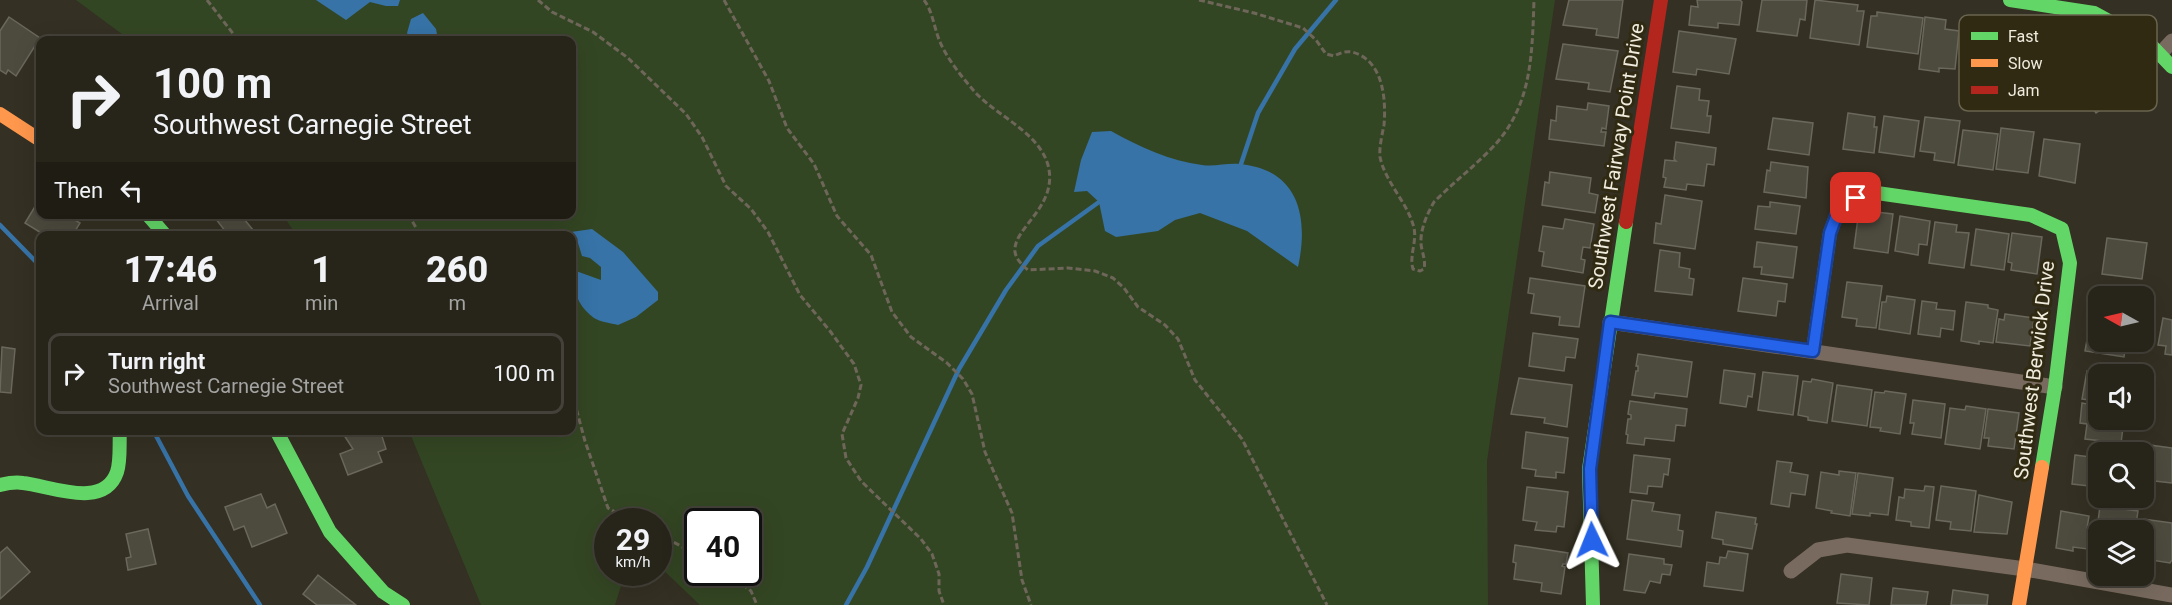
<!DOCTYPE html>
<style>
body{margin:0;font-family:Roboto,sans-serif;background:#2f2c23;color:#f1f3f6;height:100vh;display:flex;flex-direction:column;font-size:22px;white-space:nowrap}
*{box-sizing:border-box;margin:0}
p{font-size:20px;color:#a4a4a2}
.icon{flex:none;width:33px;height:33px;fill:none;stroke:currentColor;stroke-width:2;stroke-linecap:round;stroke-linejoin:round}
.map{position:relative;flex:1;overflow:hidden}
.drawer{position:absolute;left:36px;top:231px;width:540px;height:204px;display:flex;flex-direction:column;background:#27241a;border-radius:12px;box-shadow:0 6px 24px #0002,0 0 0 2px #434139}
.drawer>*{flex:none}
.hud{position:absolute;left:36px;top:36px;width:540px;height:183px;border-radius:12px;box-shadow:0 6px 24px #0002,0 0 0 2px #434139;background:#27241a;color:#f1f3f6;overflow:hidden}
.needle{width:39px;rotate:278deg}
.buttons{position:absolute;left:2088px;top:286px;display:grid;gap:12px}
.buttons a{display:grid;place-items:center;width:66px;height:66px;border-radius:12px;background:#27241a;box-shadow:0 6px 24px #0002,0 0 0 2px #434139;font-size:30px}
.speed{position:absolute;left:594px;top:508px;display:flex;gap:12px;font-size:30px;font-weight:700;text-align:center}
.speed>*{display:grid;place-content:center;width:78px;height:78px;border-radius:50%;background:#27241a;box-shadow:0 6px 24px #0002,0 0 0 2px #434139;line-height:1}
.speed small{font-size:15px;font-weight:400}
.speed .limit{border:3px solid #111;border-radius:9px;background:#fff;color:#111}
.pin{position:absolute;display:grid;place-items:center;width:51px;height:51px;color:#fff;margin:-26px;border-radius:12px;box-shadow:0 3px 9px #0006}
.me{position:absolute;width:66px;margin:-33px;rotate:358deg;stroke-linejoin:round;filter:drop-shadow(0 0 4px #0008)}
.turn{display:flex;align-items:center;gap:21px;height:126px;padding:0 18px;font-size:27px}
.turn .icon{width:78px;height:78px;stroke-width:2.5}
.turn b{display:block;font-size:42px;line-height:51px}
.then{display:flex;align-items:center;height:57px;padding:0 18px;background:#0003;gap:12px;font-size:22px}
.eta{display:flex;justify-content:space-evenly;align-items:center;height:102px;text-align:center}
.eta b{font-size:36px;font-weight:800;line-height:42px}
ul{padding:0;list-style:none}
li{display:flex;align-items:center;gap:18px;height:81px;margin:0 12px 9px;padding:0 6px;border:3px solid #434139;border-radius:12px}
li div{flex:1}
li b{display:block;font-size:22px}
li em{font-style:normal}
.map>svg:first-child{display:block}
.green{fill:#334623;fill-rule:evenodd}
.water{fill:#3773a7}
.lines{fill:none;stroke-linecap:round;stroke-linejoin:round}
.stream{stroke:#3773a7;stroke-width:4.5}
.building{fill:#4d4a3e;stroke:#6a675c;stroke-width:1.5}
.path{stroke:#6f665a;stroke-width:3;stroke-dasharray:6 3;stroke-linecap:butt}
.street{stroke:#786a5e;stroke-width:15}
.fast{stroke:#63d668;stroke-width:14}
.slow{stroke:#ff974d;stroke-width:14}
.jam{stroke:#b3261e;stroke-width:14}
.route-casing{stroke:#184099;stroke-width:15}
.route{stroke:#2563eb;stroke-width:10}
.labels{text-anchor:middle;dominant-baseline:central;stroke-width:6;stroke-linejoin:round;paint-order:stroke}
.street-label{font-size:20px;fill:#efebdd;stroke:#302a12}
.key{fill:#302a12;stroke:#69644f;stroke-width:1.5}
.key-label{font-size:16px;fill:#efebdd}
</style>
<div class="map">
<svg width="2172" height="605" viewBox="0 0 2172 605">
<rect width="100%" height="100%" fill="#343023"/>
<!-- green -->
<path class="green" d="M76 0H1555L1487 461 1488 605H700L659 566 658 522H608V573H625L615 605H481L409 431 572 430V236L296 235 283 215 572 214V40H130ZM698 522H748V573H698Z"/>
<!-- water -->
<g class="water">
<path d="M316 0H400L398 6H386L370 2 346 20Z"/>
<path d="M423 13 436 29 438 40H411L407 33 411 19Z"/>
<path d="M1111 131C1140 147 1170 161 1202 165 1214 167 1227 163 1239 164 1299 169 1309 217 1298 267L1247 231 1200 213 1175 220 1158 231 1116 237 1105 231 1099 202 1087 191 1074 192 1081 160 1092 132Z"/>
<path d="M592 229 623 252 658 292V300L636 317 618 325C611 323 600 322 594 318 579 307 570 289 576 271L601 280V267L590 258 582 256 578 243 570 235 571 232Z"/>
</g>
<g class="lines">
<!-- stream -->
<g class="stream">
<path d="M1241 164 1258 113 1295 49 1336 0"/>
<path d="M0 225 40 266"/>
<path d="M153 430 188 496 260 605"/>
<path d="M846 605 867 567 959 369 1006 290 1038 246 1099 202"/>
</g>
</g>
<!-- building -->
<g class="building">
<path d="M1569 0H1623L1618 38 1596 35 1597 29 1563 25Z"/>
<path d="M1697 0H1740L1742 2 1739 25 1718 23V28L1689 25 1691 6 1698 7Z"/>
<path d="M1762 0H1807L1805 20 1800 19 1797 36 1757 31Z"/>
<path d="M1815 0 1858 5 1857 11H1864L1859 45 1810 38Z"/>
<path d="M1877 12 1923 18 1918 54 1867 47 1871 16H1877Z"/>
<path d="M9 17 40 38 16 76 8 70 6 74 0 70V31Z"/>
<path d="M1925 17 1946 20 1945 29 1959 31 1955 69 1939 68V72L1919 69Z"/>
<path d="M1679 31 1736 39 1729 74 1697 69 1696 75 1673 72Z"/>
<path d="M1563 44 1618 51 1610 92 1588 89 1589 83 1556 79Z"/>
<path d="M1677 86 1700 89 1699 100 1709 101 1707 116H1711L1709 133 1671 128Z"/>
<path d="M2102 87 2113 101 2096 113 2086 99Z"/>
<path d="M1588 103 1609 106 1606 129 1602 128 1601 132H1606L1604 146 1549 139 1551 120 1556 121 1557 106 1587 110Z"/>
<path d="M1848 113 1875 117 1874 127H1877L1874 153 1843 149Z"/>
<path d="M1884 116 1919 121 1914 157 1879 152Z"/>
<path d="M1925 117 1960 121 1954 163 1934 160 1935 153 1920 151Z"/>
<path d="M1773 118 1813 123 1809 155 1768 149Z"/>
<path d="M2001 128 2034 132 2028 173 1996 169Z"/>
<path d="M1963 130 1998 134 1993 170 1958 165Z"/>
<path d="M2044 139 2080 144 2075 183 2039 176Z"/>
<path d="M1676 142 1716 148 1714 165 1707 164 1704 186 1687 184 1686 190 1664 187 1666 178 1663 177 1665 160 1676 161 1674 159Z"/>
<path d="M1771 162 1808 167 1806 198 1764 192 1767 170 1770 171Z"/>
<path d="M1550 172 1591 178 1589 193 1598 195 1595 213 1542 205 1545 182 1549 183Z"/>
<path d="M1665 195 1702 201 1695 249 1654 243 1656 223 1661 224Z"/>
<path d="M39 200 40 201V214H65L80 223 72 236H46L25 223Z"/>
<path d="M1770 202 1800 206 1796 234 1755 229 1758 206 1770 207Z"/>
<path d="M1859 210 1893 214 1888 253 1854 248Z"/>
<path d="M212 214H240L253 230 246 236H229Z"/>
<path d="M1900 216 1930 221 1927 245 1919 244 1918 255 1895 251Z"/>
<path d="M1565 219 1594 224 1590 248 1583 247 1581 259 1585 260 1583 273 1542 266 1544 252 1539 251 1543 226 1563 229Z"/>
<path d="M1935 222 1957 225 1956 232 1969 233 1964 268 1929 263Z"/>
<path d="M1976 229 2009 234 2004 270 1971 265Z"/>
<path d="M2012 233 2042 237 2037 274 2011 270 2012 263 2008 262Z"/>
<path d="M2107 238 2147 243 2142 279 2102 274Z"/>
<path d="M1757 242 1797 247 1793 278 1761 274 1762 267H1754Z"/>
<path d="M1660 250 1680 253 1679 267 1690 269 1689 278 1694 279 1692 295 1655 291Z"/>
<path d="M1530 278 1585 286 1579 327 1559 325 1560 317 1531 313 1534 294 1528 293Z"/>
<path d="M1743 278 1787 284 1785 302 1778 301 1776 316 1738 311Z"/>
<path d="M1847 282 1882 286 1876 328 1856 326 1857 319 1842 317Z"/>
<path d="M1887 296 1915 300 1910 334 1879 329 1882 302H1886Z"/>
<path d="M1922 301 1937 303 1936 309 1955 311 1953 330 1941 328 1940 337 1918 334Z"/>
<path d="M1966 302 1988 305V308L1998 310 1993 343 1979 341V344L1961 341Z"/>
<path d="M2005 314 2034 318 2030 346 1996 342 1999 319 2004 320Z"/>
<path d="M2091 318 2098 319V342H2126L2124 357 2085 351Z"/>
<path d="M2163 318 2172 320V355L2165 354 2166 346 2158 345Z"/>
<path d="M1533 333 1578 339 1575 358 1566 357 1564 371 1529 366Z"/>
<path d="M2 347 15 349 11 393 0 392Z"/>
<path d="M1638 354 1692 362 1687 397 1655 393 1654 398 1632 395 1636 371H1638V366H1636Z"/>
<path d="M1724 370 1755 374 1752 397 1748 396 1746 407 1720 403Z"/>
<path d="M2087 371 2115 375H2098V401L2082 399Z"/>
<path d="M1763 372 1798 376 1793 415 1758 410Z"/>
<path d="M1519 378 1572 385 1567 427 1544 423 1545 418 1511 414Z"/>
<path d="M1812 379 1833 383 1827 423 1808 420V417L1798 415 1803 381 1811 382Z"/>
<path d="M1837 385 1872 390 1867 426 1832 421Z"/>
<path d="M1885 391 1906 394 1900 434 1880 431 1881 428 1870 427 1875 392 1884 393Z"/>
<path d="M1913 400 1945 404 1941 438 1912 434 1914 423H1910Z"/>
<path d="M1630 401 1687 409 1685 426 1676 425 1674 441 1645 438 1644 445 1627 443 1628 435 1626 434 1628 419H1631V415L1628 414Z"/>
<path d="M2082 403 2098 406V420H2124L2121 443 2085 439 2087 424 2080 423Z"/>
<path d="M1966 406 1986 409 1980 449 1945 444 1950 408 1965 410Z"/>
<path d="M1988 409 2019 413 2014 449 1988 446 1989 438H1984Z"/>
<path d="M344 430H380L386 449 378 452 382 462 348 475 340 454 353 449 342 432Z"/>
<path d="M1526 432 1568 438 1564 473 1556 472V478L1535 476 1536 470 1522 468Z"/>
<path d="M2150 445 2172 448V483L2146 480Z"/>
<path d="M1634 455 1670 459 1668 475 1664 474 1662 487 1648 486 1647 494 1630 492Z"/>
<path d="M2075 455 2098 458V487L2072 484Z"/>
<path d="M1777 461 1792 463 1790 472 1808 475 1805 495 1791 493 1789 507 1771 504Z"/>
<path d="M1839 471 1856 473 1850 516 1831 513 1832 511 1816 508 1821 472 1839 475Z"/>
<path d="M1858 473 1893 478 1888 515 1870 513V516L1852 514Z"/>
<path d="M1925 486 1934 487 1929 528 1911 526V522L1896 520 1899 497 1904 498 1905 489 1924 491Z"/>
<path d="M1941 486 1976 491 1971 531 1950 529 1951 522 1936 520Z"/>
<path d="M1527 487 1568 492 1564 527 1557 526 1556 532 1535 530 1537 522 1523 520Z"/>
<path d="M261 494 267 508 275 504 287 533 252 547 244 526 234 530 225 507Z"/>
<path d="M1979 495 2012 502 2007 534 1974 532Z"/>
<path d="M1632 500 1654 503 1652 511 1680 515 1678 530 1683 531 1681 547 1627 539Z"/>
<path d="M2100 506 2138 511 2135 531H2098V544H2095Z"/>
<path d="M2061 511 2089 516 2087 528H2091L2088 549 2073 547V551L2056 548Z"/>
<path d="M1716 512 1756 518 1755 524H1757L1752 549 1723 544V540L1712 538Z"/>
<path d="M2143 519 2172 523V560L2170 563 2151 560 2152 557 2144 556V531H2141Z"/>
<path d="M148 529 156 564 128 570 126 558 131 557 126 534Z"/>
<path d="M1515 545 1568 553 1566 564H1563L1562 566 1565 567 1561 594 1541 591 1542 583 1514 579 1516 563 1513 562Z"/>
<path d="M7 547 30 572 0 599V553Z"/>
<path d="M1728 551 1748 554 1743 591 1704 586 1707 562 1719 564 1720 557 1726 558Z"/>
<path d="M1629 554 1664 559V564L1672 565 1670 575 1662 574 1660 583 1650 581 1645 593 1624 590Z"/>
<path d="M1841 574 1872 578 1869 605 1837 603Z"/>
<path d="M318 575 356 605H317L303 594Z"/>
<path d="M1893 588 1928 592 1926 605H1891Z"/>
<path d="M1953 590 1988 595 1987 605H1951Z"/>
</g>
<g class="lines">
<!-- path -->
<g class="path">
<path d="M207 0 238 40"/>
<path d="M538 0 552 12 593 32 628 58 686 114 702 137 726 186 751 209 768 232 800 295 830 331 854 364 861 385 858 398 842 434 846 458 861 481 921 539 932 554 939 574V591L944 605"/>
<path d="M724 0 769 81 787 128 814 164 837 216 871 255 892 312 911 337 947 363 963 379 972 394 985 452 1012 513 1022 580 1031 605"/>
<path d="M924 0C933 12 934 28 940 42 948 60 962 77 974 91 996 116 1038 131 1048 165 1059 207 1012 228 1015 252 1016 259 1022 265 1028 270L1068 268 1095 271 1113 278 1124 288 1138 307 1165 325 1178 339 1195 380 1242 439 1327 605"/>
<path d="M1199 0 1254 13 1303 28 1316 40 1326 54 1334 56C1344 51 1350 50 1360 55 1384 67 1386 102 1384 125 1382 135 1379 148 1380 157 1385 182 1408 203 1414 228 1417 242 1409 256 1413 269L1420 271 1424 269C1426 260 1422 253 1421 244 1420 230 1427 214 1434 202 1452 184 1471 169 1489 151 1532 109 1532 57 1534 0"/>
<path d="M408 214 421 236"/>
<path d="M572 402 576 408 585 441 608 508 632 522"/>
<path d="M658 534 698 555"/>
<path d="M728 573 751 591 757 605"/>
</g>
<!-- street -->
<g class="street">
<path d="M2160 54 2172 41"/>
<path d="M1610 322 2055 387"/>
<path d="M1791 571 1818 550 1847 545 2025 569 2172 595"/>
</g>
<!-- fast -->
<g class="fast">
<path d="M2010 0 2094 13 2149 43 2172 67"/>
<path d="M147 214 166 236"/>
<path d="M1813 351 1830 233 1841 203 1870 192 2031 215 2062 229 2070 263 2055 387 2042 467"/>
<path d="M276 430 330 532 383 592 403 605"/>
<path d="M0 485C8 483 16 482 23 483 51 486 104 510 117 472 121 460 119 443 120 430"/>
<path d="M1593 605 1589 469 1626 222"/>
</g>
<!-- slow -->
<g class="slow">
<path d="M0 114 40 140"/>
<path d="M2019 605 2042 467"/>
</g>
<!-- jam -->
<path class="jam" d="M1626 222 1661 0"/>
</g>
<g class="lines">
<!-- route casing -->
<g class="route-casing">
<path id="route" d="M1592 540 1590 469 1610 322 1813 351 1830 233 1841 203 1856 198"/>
</g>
<!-- route -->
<use href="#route" class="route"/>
</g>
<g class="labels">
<!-- street labels -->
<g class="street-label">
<text transform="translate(1616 156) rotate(-81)">Southwest Fairway Point Drive</text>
<text transform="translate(2034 370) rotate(-83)">Southwest Berwick Drive</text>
</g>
</g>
<!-- legend -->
<rect x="1959" y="15" width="198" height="96" rx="9" class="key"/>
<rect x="1971" y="32" width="27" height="8" fill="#63d668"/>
<rect x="1971" y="59" width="27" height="8" fill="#ff974d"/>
<rect x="1971" y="86" width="27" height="8" fill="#b3261e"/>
<g class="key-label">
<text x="2008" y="42">Fast</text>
<text x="2008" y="69">Slow</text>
<text x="2008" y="96">Jam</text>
</g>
</svg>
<div class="buttons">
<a><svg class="needle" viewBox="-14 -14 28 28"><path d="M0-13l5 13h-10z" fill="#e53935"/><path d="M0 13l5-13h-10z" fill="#a4a4a2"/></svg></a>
<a><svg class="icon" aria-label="sound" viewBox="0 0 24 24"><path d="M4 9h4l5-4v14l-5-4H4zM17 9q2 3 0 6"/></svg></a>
<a><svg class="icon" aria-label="search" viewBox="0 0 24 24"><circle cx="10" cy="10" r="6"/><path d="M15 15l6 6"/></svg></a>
<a><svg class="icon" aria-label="layers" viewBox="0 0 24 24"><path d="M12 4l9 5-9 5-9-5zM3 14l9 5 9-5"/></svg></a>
</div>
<div class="speed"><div>29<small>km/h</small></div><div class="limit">40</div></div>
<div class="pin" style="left:1856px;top:198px;background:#d93025"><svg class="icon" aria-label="arrive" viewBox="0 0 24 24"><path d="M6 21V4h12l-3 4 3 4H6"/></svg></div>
<svg class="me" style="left:1592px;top:540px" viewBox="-20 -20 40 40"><path d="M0-17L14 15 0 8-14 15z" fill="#2563eb" stroke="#fff" stroke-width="4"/></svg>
<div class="hud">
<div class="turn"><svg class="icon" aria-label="right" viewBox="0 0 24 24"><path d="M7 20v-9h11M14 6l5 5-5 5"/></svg><div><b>100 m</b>Southwest Carnegie Street</div></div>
<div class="then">Then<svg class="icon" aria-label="left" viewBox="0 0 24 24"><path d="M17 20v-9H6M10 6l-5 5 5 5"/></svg></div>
</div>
<section class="drawer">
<div class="eta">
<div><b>17:46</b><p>Arrival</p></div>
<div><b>1</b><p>min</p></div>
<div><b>260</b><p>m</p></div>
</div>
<ul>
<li><svg class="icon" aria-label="right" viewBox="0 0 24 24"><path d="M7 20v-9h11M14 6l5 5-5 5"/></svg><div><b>Turn right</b><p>Southwest Carnegie Street</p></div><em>100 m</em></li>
</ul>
</section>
</div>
